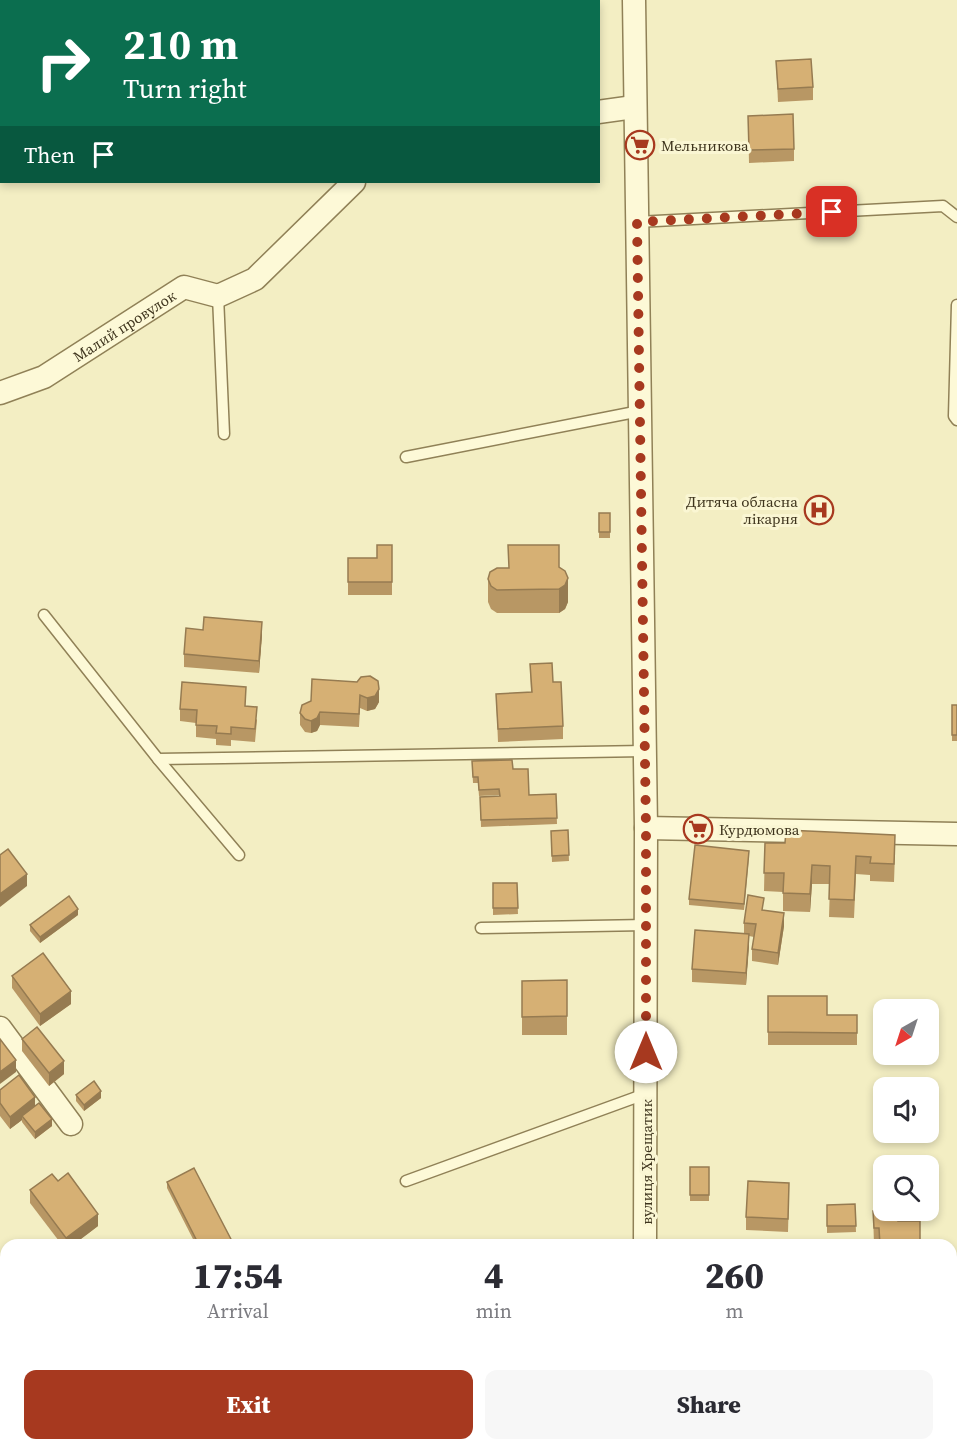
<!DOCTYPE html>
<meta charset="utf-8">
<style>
body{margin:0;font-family:"Source Serif 4",serif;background:#f7f7f7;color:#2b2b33;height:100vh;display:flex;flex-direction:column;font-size:22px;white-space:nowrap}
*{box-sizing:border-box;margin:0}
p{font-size:20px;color:#7c7c81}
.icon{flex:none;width:33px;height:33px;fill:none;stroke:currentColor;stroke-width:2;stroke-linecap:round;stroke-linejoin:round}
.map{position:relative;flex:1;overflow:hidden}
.drawer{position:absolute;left:0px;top:1239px;width:957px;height:212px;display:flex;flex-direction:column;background:#fff;border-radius:18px 18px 0 0;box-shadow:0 3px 9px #0003}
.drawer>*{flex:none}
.guide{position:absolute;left:0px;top:0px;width:600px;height:183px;box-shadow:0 3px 9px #0003;background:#0b6e4f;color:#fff;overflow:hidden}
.needle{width:39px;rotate:219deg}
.controls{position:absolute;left:873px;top:999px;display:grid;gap:12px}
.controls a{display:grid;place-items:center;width:66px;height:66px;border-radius:12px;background:#fff;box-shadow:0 3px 9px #0003;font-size:30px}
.pin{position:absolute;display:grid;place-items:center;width:51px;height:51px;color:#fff;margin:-26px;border-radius:12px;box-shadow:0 3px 9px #0006}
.me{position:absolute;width:66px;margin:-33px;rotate:0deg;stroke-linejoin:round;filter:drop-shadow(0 0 4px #0008)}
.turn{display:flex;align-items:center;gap:21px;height:126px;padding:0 24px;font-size:27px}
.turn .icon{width:78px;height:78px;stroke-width:2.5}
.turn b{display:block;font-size:42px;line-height:51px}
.then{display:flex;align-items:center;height:57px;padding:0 24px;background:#0003;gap:12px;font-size:22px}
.eta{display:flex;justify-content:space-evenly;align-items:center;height:102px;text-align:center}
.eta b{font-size:36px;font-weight:800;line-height:42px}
.action{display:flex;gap:12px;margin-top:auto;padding:12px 24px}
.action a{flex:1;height:69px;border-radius:12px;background:#a7391f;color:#fff;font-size:24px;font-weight:800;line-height:69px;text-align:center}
.action a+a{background:#f7f7f7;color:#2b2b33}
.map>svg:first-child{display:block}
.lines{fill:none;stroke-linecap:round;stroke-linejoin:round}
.service-casing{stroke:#908157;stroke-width:13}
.minor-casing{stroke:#908157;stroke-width:25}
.service{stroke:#fdf9d7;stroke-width:10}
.minor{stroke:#fdf9d7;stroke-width:22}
.wall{fill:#b89764}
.shaded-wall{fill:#967b51}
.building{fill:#d6b074;stroke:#967b51;stroke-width:1.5}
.route{stroke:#a7391f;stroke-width:10;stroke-dasharray:0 18}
.labels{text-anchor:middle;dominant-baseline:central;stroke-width:6;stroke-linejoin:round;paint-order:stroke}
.poi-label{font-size:15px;fill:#3e341d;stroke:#faf6d3;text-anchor:start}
.street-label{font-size:15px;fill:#3e341d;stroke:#faf6d3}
</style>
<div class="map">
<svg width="957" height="1450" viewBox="0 0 957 1450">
<rect width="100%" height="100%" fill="#f3eec3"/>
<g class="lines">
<!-- service casing -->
<g class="service-casing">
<g id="service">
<path d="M637 222 943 206 957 217"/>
<path d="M218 296 224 434"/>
<path d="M957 305 954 416 957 420"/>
<path d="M406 457 640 411"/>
<path d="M44 615 158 759 645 751"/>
<path d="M158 759 239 855"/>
<path d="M481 928 646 925"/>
<path d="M406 1181 645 1094"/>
</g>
</g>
<!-- minor casing -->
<g class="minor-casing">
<g id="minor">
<path d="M634 0 646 828 645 1245"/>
<path d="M598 112 634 107"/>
<path id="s1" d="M0 393 44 377 184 287 218 296 255 279 354 182"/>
<path d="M646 828 957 834"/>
<path d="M0 1028 71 1124"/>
<path d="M951 1410H957"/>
<path d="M646 1444V1450"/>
</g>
</g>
<!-- service -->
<use href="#service" class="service"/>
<!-- minor -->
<use href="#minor" class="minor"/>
</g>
<!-- wall -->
<g class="wall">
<path d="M776 61 813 87V100L778 102Z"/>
<path d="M748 116 794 149V161L749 163Z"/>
<rect x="599" y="513" width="11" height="25"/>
<path d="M392 545V595H348V558H377Z"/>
<path d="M559 567 568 602 565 609 559 613H497L491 609 488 602V579L508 568Z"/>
<path d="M262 635 259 673 184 667V654Z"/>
<path d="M530 664 553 682 563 726V739L498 742 496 694 531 692Z"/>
<path d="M357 682 379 702 375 709 367 711 360 708 359 727 320 725 317 731 311 733 305 732 300 725V713Z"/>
<rect x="952" y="705" width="5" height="36"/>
<path d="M246 706 257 720 255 742 231 740V746L216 745V739L196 737V723L180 721V709Z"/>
<path d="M472 761 513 769 529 795 556 794 557 824 481 827 480 797 499 796V795L479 796 478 783H473Z"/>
<path d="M568 830 569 861 552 862 551 831Z"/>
<path d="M765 843 895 853 894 882 870 881V875L856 874 854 918 829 917 830 884H812L810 912 783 911V892L764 891Z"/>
<path d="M749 857 744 910 689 905V899Z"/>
<path d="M493 883H517L518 914 493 915Z"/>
<path d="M764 910 784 926 778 965 752 961V949L754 937 749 936 746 985 692 982V969L744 934V923Z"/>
<path d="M78 915 40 943 30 931V925Z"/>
<path d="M12 976 71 1004 40 1026 12 988Z"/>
<path d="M567 980V1035H522V981Z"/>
<path d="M768 996 827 1015H857V1045H768Z"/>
<path d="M22 1039 64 1074 49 1086 22 1051Z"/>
<path d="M0 1090 35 1105 52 1126 35 1139 22 1122V1120L10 1129 0 1116Z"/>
<path d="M76 1095 101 1098 84 1111 76 1101Z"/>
<rect x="690" y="1167" width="19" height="34"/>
<path d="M167 1182 234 1245H196L167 1188Z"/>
<path d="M30 1190 98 1226 73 1245H62L30 1203Z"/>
<path d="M789 1195 788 1232 746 1230V1217Z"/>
<path d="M855 1204 856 1232 827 1233V1205Z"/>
<path d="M873 1211 898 1221 920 1245H874Z"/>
<path d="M0 1365 6 1372V1436L0 1429Z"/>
<path d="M84 1444H115L109 1450H88Z"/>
<path d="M166 1444H220L224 1450H166Z"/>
<rect x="744" y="1444" width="34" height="6"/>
</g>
<!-- shaded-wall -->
<g class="shaded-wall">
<path d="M568 578V602L565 609 559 613V589Z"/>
<path d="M262 622V635L259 673V661Z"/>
<path d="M379 689V702L375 709 367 711V698Z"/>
<path d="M320 712V725L317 731 311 733V721Z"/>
<path d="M812 865V884L810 912V894Z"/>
<path d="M27 874V886L0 907V894Z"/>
<path d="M78 909V915L40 943V937Z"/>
<path d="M784 913V926L778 965V953Z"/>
<path d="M749 934V947L746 985V973Z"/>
<path d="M71 991V1004L40 1026V1014Z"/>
<path d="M16 1060V1072L0 1084V1072Z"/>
<path d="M64 1061V1074L49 1086V1073Z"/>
<path d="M101 1091V1098L84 1111V1105Z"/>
<path d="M35 1097V1109L22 1116V1120L10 1129V1117Z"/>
<path d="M52 1119V1126L35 1139V1132Z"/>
<path d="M98 1214V1226L73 1245H66V1238Z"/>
<path d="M100 1444H115L109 1450H97V1448Z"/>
</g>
<!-- building -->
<g class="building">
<path d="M811 59 813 87 778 89 776 61Z"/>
<path d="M793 114 794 149 749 150 748 116Z"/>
<rect x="599" y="513" width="11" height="19"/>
<path d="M377 545H392V582H348V558H377Z"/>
<path d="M508 545H559V567L565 571 568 578 565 585 559 589 497 590 491 586 488 579 490 572 497 568H509Z"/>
<path d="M204 617 262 622 259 661 184 654 186 628 203 630Z"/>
<path d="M552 663 553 682H561L563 726 498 729 496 694 532 692 530 664Z"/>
<path d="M370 676 378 681 379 689 375 696 367 698 360 695 359 714 320 712 317 718 311 721 305 719 300 713 302 705 311 701 312 679 357 682 361 677Z"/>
<path d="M182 682 246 687 245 706 257 707 255 729 231 727V734L216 733 217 726 196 725 197 710 180 709Z"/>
<rect x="952" y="705" width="5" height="30"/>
<path d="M512 760 513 769H528L529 795 556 794 557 818 481 820 480 797 500 796 499 789 479 790 478 777H473L472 761Z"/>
<path d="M568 830 569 855 552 856 551 831Z"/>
<path d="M786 830 895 835 894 864 870 863 871 857 856 856 854 900 829 899 830 866 812 865 810 894 783 893 784 873H764L765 843H785Z"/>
<path d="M695 845 749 851 744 904 689 899Z"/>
<path d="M8 849 27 874 0 894V855Z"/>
<path d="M493 883H517L518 908H493Z"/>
<path d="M748 895 764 898 762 910 784 913 778 953 752 949 756 924 744 923Z"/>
<path d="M69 896 78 909 40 937 30 925Z"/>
<path d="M695 930 749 934 746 973 692 969Z"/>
<path d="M43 953 71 991 40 1014 12 976Z"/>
<path d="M567 980V1016L522 1017V981Z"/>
<path d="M768 996H827V1015H857V1033L768 1032Z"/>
<path d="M37 1027 64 1061 49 1073 22 1039Z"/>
<path d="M0 1039 16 1060 0 1072Z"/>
<path d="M19 1075 35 1097 10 1117 0 1103V1090Z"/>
<path d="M94 1081 101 1091 84 1105 76 1095Z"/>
<path d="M39 1103 52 1119 35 1132 22 1116Z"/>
<rect x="690" y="1167" width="19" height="28"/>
<path d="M194 1168 234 1245H199L167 1182Z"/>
<path d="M68 1173 98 1214 66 1238 30 1190 52 1174 58 1181Z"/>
<path d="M748 1181 789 1183 788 1219 746 1217Z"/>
<path d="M855 1204 856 1226H827V1205Z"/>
<path d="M873 1211H898V1221H920V1245H880L879 1228H874Z"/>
<path d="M0 1365 6 1372V1379L3 1382 6 1386V1424L0 1417Z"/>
<path d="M0 1435 6 1442V1444H9L14 1450H0Z"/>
<path d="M177 1444H220L224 1450H181Z"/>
<rect x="288" y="1444" width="146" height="6"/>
<path d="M744 1444H778V1448L744 1446Z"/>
<rect x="875" y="1444" width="39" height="6"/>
<rect x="497" y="1449" width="22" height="1"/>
</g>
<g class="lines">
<!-- route -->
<path class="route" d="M646 1052V828L637 222 832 212"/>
</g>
<!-- icons -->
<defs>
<g id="supermarket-ring" transform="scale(1.5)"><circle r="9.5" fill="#faf6d3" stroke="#a7391f" stroke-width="1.5"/><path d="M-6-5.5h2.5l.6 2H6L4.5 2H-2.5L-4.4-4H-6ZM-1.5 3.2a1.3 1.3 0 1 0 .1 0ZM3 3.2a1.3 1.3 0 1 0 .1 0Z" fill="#a7391f"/></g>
<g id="hospital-ring" transform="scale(1.5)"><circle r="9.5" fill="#faf6d3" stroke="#a7391f" stroke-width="1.5"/><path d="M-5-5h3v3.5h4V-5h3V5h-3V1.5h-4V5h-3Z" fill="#a7391f"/></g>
</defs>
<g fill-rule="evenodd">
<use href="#supermarket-ring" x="640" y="145"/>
<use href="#hospital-ring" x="819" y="510"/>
<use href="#supermarket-ring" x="698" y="829"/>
</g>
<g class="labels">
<!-- poi labels -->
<g class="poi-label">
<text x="661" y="145">Мельникова</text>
<text x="798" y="501" text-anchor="end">Дитяча обласна<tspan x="798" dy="17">лікарня</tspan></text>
<text x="719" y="829">Курдюмова</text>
</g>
<!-- street labels -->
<g class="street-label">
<text stroke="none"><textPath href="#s1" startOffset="142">Малий провулок</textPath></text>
<text transform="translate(646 1162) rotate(-90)">вулиця Хрещатик</text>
</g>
</g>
</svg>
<div class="controls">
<a><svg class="needle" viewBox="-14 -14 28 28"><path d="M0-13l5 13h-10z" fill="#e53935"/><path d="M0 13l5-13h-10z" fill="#7c7c81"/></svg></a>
<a><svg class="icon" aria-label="sound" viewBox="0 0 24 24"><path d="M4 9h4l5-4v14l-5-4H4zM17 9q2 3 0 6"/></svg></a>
<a><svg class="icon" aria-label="search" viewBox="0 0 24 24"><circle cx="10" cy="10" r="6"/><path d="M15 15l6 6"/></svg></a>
</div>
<div class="pin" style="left:832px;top:212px;background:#d93025"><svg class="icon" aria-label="arrive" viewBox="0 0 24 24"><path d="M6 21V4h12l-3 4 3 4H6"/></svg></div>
<svg class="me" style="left:646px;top:1052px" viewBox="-20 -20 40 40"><circle r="19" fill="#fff"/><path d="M0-13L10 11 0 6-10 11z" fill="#a7391f"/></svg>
<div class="guide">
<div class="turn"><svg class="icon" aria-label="right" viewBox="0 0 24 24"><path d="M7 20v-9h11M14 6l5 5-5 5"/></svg><div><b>210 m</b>Turn right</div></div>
<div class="then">Then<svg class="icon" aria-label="arrive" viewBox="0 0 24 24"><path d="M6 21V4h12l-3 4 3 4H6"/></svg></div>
</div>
<section class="drawer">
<div class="eta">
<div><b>17:54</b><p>Arrival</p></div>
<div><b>4</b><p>min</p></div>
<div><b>260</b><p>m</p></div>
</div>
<div class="action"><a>Exit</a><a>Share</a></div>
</section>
</div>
